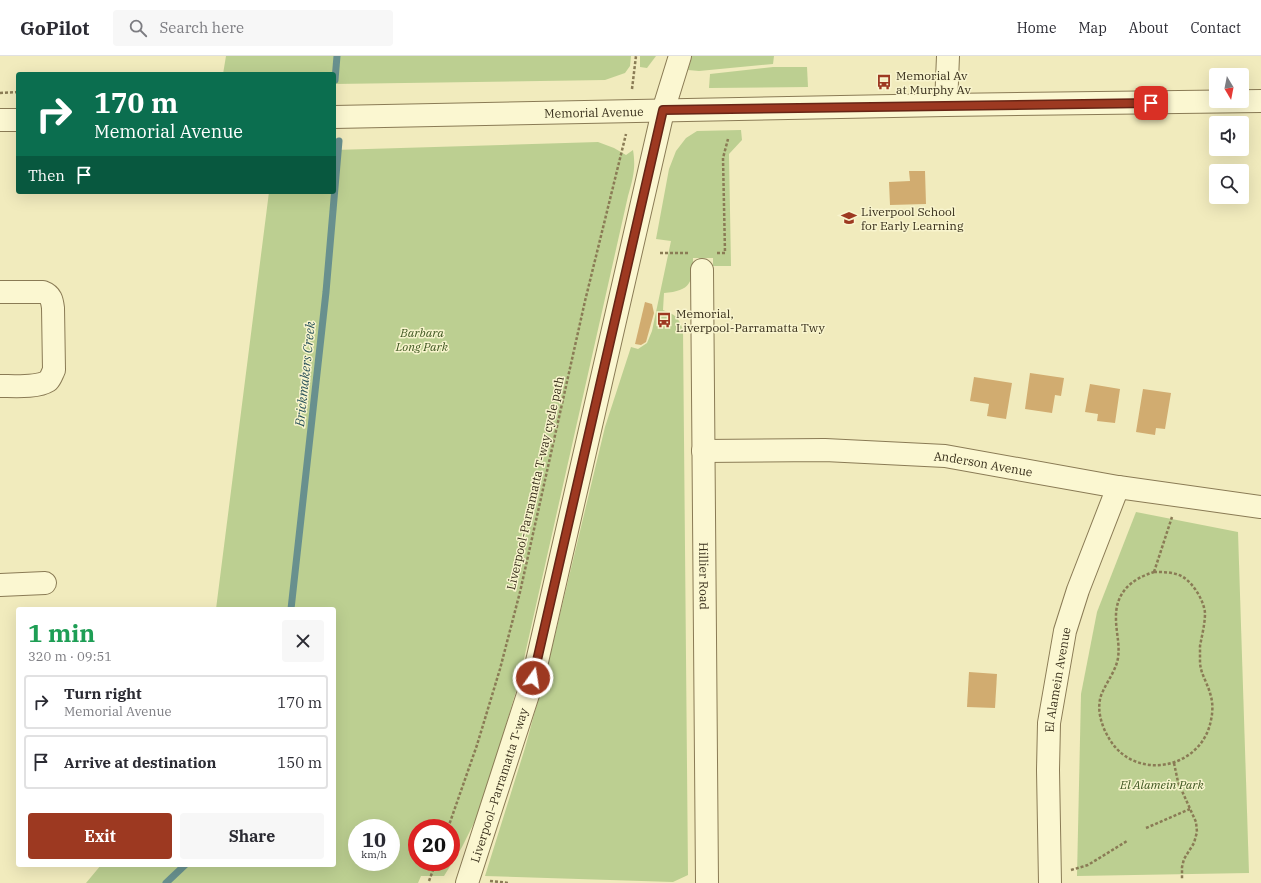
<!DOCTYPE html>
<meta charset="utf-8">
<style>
body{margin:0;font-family:"IBM Plex Serif",serif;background:#f7f7f7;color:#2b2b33;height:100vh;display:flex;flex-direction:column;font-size:15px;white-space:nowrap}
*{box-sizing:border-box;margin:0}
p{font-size:13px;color:#7c7c81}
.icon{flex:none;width:22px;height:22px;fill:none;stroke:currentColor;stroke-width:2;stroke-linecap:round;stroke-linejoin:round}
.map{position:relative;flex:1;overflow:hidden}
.panel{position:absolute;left:16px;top:551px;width:320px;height:260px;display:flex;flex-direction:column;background:#fff;border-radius:4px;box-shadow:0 4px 16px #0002}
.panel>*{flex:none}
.guide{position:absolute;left:16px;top:16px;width:320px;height:122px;border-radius:4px;box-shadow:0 4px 16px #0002;background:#0b6e4f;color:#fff;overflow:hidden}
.needle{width:26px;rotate:170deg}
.controls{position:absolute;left:1209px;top:12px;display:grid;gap:8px}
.controls a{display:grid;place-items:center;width:40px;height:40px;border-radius:4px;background:#fff;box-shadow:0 4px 16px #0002;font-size:20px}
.speed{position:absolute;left:348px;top:763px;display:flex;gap:8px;font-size:20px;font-weight:700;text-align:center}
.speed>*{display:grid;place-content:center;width:52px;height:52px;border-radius:50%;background:#fff;box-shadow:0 4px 16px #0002;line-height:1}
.speed small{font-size:10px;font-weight:400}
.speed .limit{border:6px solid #d22;background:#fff;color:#111}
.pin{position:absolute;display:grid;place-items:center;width:34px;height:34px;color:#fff;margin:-17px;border-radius:8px;box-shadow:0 2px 6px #0006}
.me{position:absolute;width:44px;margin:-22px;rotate:13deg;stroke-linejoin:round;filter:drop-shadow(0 0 3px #0008)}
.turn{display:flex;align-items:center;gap:14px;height:84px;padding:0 12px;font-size:18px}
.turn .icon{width:52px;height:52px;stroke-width:2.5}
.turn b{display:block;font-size:28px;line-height:34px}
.then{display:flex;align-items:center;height:38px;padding:0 12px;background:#0003;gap:8px;font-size:15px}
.round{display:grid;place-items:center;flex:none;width:42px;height:42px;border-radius:4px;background:#f7f7f7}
.headline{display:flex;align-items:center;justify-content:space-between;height:68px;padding:0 12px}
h1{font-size:24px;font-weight:700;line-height:30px;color:#1e9e55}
.button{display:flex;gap:8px;margin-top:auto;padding:8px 12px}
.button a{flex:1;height:46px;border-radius:4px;background:#9d3921;color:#fff;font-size:16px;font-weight:700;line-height:46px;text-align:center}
.button a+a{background:#f7f7f7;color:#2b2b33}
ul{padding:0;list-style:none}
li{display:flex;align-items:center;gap:12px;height:54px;margin:0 8px 6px;padding:0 4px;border:2px solid #e1e1e2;border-radius:4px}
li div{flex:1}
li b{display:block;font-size:15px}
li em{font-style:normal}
header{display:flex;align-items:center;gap:24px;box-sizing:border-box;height:56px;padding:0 20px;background:#fff;border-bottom:1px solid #e1e1e2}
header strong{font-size:19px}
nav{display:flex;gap:22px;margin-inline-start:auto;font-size:14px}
.search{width:280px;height:36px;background:#f7f7f7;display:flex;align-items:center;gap:10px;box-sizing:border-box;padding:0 14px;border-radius:4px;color:#7c7c81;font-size:15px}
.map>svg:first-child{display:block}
.green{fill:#bccf91;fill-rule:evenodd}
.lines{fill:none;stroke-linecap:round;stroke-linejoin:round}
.stream{stroke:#68908e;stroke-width:7}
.building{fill:#d1ac70}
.minor-casing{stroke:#8a7b55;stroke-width:24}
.path{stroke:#8a7b55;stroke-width:2.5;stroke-dasharray:3 2;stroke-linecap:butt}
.minor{stroke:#fbf7d1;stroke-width:22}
.route-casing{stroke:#662515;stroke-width:10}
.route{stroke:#9d3921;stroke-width:7}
.labels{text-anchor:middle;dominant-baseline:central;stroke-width:3;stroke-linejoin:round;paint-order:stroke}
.poi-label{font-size:12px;fill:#382f1b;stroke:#f8f4cd;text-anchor:start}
.street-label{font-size:12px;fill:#382f1b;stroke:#f8f4cd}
.park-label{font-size:12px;font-style:italic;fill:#3e5620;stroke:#f8f4cd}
.water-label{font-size:13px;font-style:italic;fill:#295259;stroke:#f8f4cd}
</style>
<header>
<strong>GoPilot</strong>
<div class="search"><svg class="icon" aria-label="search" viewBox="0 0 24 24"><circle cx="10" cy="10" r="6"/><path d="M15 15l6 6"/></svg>Search here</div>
<nav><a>Home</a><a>Map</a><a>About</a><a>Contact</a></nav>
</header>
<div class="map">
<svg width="1261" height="827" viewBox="0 0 1261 827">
<rect width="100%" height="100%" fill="#f1ebbd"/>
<!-- green -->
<g class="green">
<path d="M226 0H631L630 10 625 17 605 24 334 28V18H223Z"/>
<path d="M640 0H656L647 12 640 11Z"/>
<path d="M692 0H774L773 8 699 15 688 14Z"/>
<path d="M773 11H807L808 31 709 32 710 18Z"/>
<path d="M741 74 742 84 729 98 731 210H713V202H693C693 226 691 235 664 237L663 254C676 259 678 261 683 274L688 819 673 826 485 820 525 692 550 600 605 371 631 291 638 293 647 287 652 275 671 185 656 183 669 113 676 95 686 82 697 75Z"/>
<path d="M598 86 614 92 626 99 633 94C636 112 633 122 628 140L519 625 481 753 462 791 444 820H421L418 827H86L101 809H334V553H216L269 136H334V94ZM357 772H391V806H357ZM417 772H451V806H417Z"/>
<path d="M1136 456 1238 476 1249 817 1077 820 1081 638 1097 556Z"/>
</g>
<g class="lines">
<!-- stream -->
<g class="stream">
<path d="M335 24 337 0"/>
<path d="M291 553 326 236 339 85"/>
<path d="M166 827 185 809"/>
</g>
</g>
<!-- building -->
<g class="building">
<path d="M909 115H925L926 148 890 149 889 126 910 125Z"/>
<path d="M645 246 652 248 654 257 646 286 641 289 635 288Z"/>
<path d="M1030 317 1064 322 1061 340 1055 339 1052 357 1025 353Z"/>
<path d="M974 321 1012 327 1006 363 987 360 989 348 970 345Z"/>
<path d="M1090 328 1120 333 1115 367 1097 365 1098 358 1085 356Z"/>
<path d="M1143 333 1171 337 1165 373 1156 372 1155 379 1136 376Z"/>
<path d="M969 616 997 618 995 652 967 651Z"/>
</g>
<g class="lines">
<!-- minor casing -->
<g class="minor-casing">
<g id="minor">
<path d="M946 49 948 0"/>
<path id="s1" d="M334 61 946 49 1261 45"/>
<path d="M0 64H18"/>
<path id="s2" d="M702 214 707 827"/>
<path d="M0 236H43C51 239 52 244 53 252L54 314C52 318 51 322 48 325 37 332 13 330 0 330"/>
<path id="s3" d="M703 395 825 394 945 400 1118 431 1261 451"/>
<path d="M0 529 45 527"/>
<path id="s4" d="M467 827 533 623 663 55 680 0"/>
<path id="s5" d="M1050 827 1048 714 1049 667 1065 575 1078 534 1118 431"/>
</g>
</g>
<!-- path -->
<g class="path">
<path d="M632 33 636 0"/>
<path d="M0 37 18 36"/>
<path d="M660 197H688"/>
<path d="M717 197H725L723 102 728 83"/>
<path d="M1154 516C1164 516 1175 516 1183 521 1194 528 1204 545 1205 557 1205 568 1202 579 1200 590 1200 595 1200 600 1200 605 1200 617 1207 626 1210 637 1213 646 1213 655 1211 664 1202 713 1136 726 1110 684 1101 670 1095 650 1103 635 1108 624 1116 614 1118 602 1120 588 1116 576 1116 563 1115 537 1131 523 1154 516Z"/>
<path d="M1154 516 1172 461"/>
<path d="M1174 707 1178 726 1196 766 1197 776 1194 787 1184 803 1182 811V824"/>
<path d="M448 772 477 689 500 613 520 536 585 245 626 78"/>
<path d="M1146 772 1190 753"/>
<path d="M1071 814 1088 809 1127 785"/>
<path d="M429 825 436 806"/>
<path d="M490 825 509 827"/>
</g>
<!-- minor -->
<use href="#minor" class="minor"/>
</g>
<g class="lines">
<!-- route casing -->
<g class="route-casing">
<path id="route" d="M533 622 663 54 1151 47"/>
</g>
<!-- route -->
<use href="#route" class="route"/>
</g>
<!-- icons -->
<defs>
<g id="bus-bare" transform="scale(1.2)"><path d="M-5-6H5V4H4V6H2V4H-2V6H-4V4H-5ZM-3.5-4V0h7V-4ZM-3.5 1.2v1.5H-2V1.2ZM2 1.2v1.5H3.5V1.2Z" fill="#9d3921" stroke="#f8f4cd" stroke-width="2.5" paint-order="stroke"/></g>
<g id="school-bare" transform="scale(1.2)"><path d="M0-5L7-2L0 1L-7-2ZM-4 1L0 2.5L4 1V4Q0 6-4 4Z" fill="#9d3921" stroke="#f8f4cd" stroke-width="2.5" paint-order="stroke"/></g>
</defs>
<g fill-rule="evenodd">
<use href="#bus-bare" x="884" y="26"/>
<use href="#school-bare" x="849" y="162"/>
<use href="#bus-bare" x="664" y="264"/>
</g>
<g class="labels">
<!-- poi labels -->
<g class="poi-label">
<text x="896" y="19">Memorial Av<tspan x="896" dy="14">at Murphy Av</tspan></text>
<text x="861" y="155">Liverpool School<tspan x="861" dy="14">for Early Learning</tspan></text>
<text x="676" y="257">Memorial,<tspan x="676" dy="14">Liverpool-Parramatta Twy</tspan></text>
</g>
<!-- street labels -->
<g class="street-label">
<text stroke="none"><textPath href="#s1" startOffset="260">Memorial Avenue</textPath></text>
<text stroke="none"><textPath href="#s3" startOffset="281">Anderson Avenue</textPath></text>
<text transform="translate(535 427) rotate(-77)">Liverpool-Parramatta T-way cycle path</text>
<text stroke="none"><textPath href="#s2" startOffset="306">Hillier Road</textPath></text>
<text stroke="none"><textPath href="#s5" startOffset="204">El Alamein Avenue</textPath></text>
<text stroke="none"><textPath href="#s4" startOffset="103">Liverpool–Parramatta T-way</textPath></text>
</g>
<!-- park labels -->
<g class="park-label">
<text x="422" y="276">Barbara<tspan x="422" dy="14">Long Park</tspan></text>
<text x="1162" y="728">El Alamein Park</text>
</g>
<!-- water labels -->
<g class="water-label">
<text transform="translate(305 318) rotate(-84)">Brickmakers Creek</text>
</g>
</g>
</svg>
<div class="controls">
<a><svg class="needle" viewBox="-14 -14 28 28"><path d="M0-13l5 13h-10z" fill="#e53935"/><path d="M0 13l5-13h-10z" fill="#7c7c81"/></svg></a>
<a><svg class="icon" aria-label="sound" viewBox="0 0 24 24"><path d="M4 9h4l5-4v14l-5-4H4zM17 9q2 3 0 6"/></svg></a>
<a><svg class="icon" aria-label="search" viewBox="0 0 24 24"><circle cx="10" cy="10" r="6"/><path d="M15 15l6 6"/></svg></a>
</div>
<div class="speed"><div>10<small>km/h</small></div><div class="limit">20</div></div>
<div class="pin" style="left:1151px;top:47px;background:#d93025"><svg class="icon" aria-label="arrive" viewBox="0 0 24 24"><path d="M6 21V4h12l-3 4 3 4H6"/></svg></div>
<svg class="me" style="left:533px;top:622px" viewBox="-20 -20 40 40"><circle r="17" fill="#9d3921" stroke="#fff" stroke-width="3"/><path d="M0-11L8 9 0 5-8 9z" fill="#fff"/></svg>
<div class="guide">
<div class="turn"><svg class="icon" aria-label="right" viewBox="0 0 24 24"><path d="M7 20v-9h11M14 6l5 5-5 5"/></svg><div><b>170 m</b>Memorial Avenue</div></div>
<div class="then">Then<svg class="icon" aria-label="arrive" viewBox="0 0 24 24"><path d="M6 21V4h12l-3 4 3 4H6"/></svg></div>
</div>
<section class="panel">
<div class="headline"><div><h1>1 min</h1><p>320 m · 09:51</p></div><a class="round"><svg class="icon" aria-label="close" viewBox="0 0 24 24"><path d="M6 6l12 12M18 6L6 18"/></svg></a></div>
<ul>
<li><svg class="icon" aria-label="right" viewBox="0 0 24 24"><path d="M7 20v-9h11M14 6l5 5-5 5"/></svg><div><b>Turn right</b><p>Memorial Avenue</p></div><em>170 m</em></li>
<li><svg class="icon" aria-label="arrive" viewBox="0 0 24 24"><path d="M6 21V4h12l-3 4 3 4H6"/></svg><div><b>Arrive at destination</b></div><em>150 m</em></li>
</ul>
<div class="button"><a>Exit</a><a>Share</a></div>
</section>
</div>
